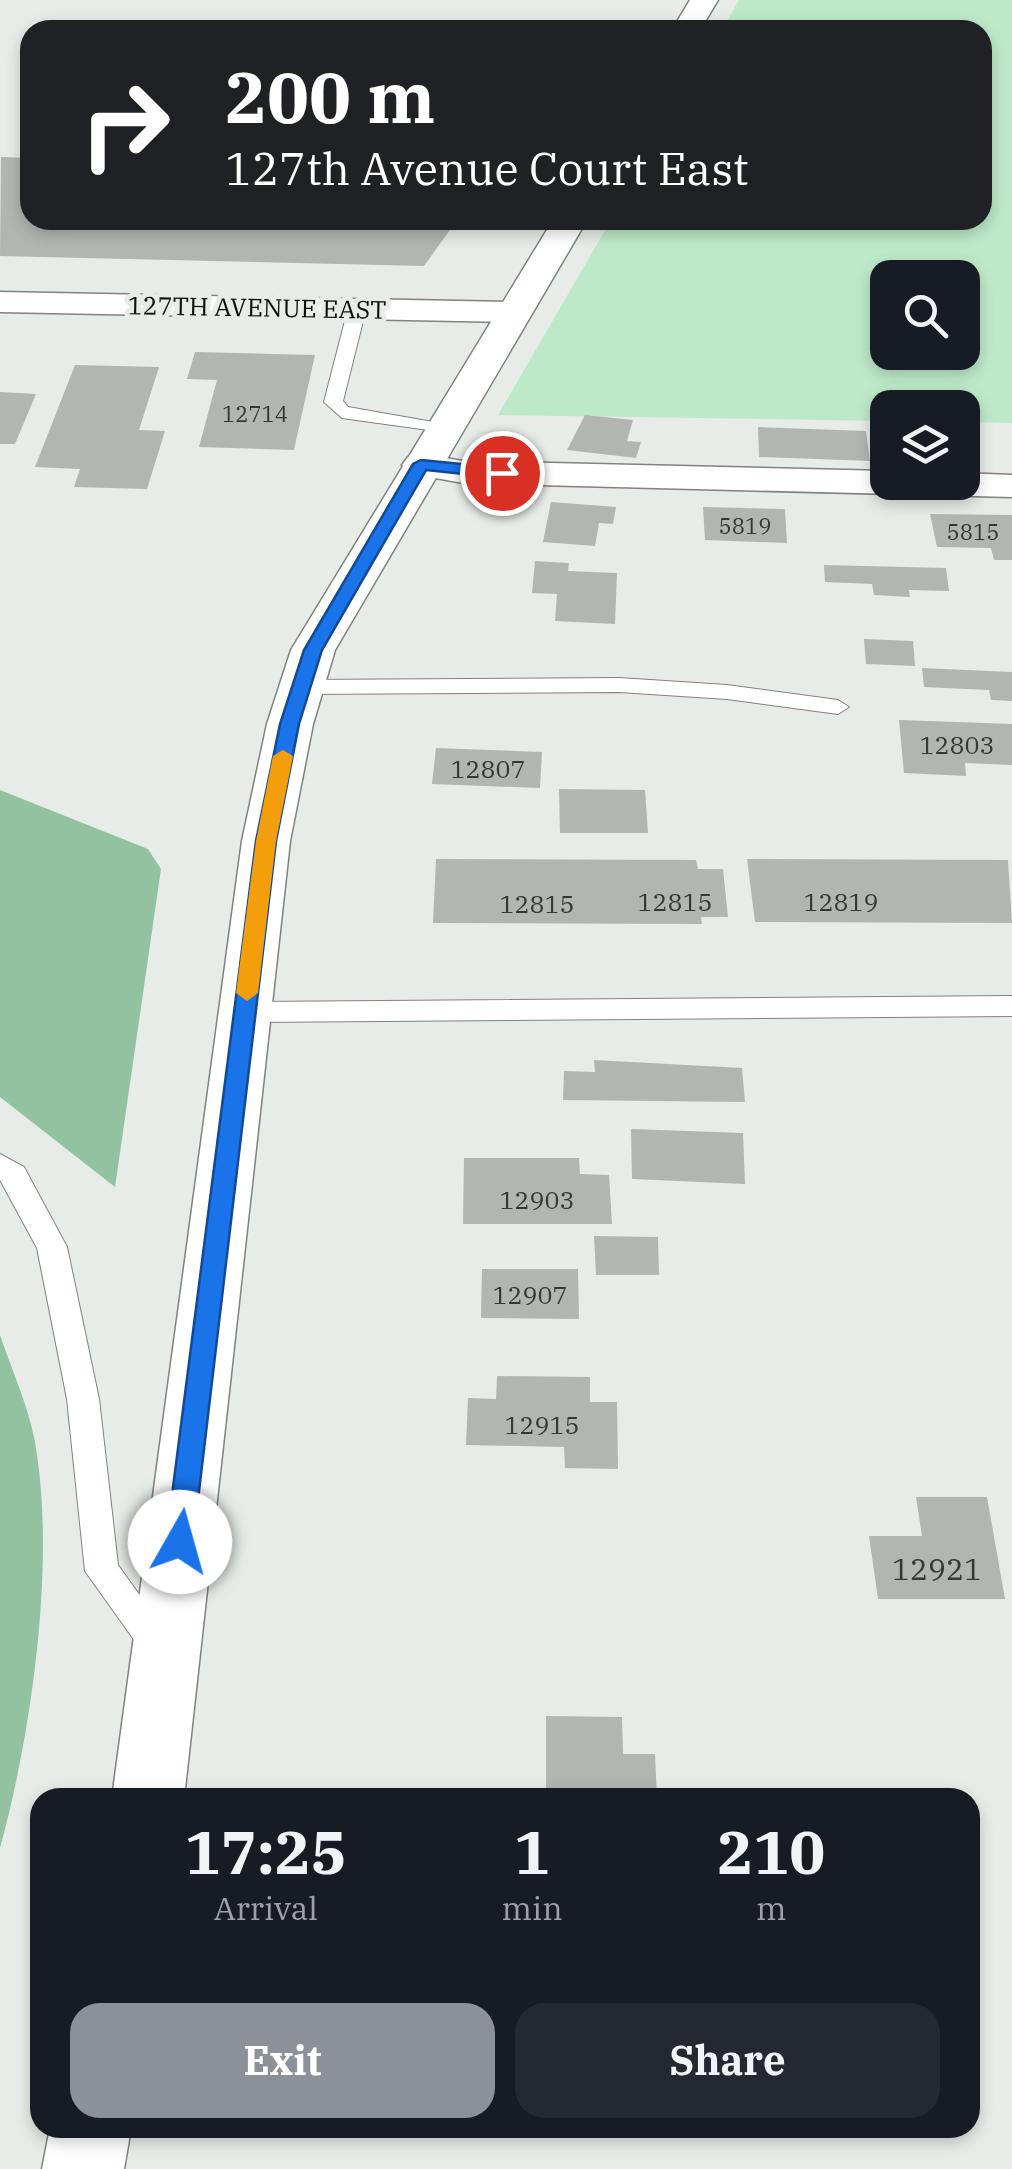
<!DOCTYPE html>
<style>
body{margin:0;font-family:"IBM Plex Serif",serif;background:#242831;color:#f1f3f6;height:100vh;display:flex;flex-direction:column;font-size:38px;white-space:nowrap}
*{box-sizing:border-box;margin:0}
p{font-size:32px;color:#9ea1a6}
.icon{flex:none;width:55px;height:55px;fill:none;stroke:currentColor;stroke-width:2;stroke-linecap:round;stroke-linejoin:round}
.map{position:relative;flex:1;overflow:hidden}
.details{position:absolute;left:30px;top:1788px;width:950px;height:350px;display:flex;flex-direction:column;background:#171b24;border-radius:30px;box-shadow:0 5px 15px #0003}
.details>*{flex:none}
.top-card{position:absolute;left:20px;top:20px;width:972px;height:210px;border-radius:30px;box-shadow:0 5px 15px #0003;background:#202124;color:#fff;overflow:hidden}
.controls{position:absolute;left:870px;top:260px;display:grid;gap:20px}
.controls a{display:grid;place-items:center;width:110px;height:110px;border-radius:20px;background:#171b24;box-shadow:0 5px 15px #0003;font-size:50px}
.pin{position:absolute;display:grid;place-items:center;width:85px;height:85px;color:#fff;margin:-42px;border:5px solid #fff;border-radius:50%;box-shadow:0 2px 10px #0007}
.me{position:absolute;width:110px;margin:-55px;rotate:7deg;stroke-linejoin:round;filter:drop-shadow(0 0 8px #0008)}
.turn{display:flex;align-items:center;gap:35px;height:210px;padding:0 40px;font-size:45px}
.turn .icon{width:130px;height:130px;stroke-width:2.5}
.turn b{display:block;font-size:70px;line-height:85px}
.eta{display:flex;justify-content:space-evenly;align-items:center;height:170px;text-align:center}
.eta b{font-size:60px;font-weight:700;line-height:70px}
.button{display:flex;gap:20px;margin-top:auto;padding:20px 40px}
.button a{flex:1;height:115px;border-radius:30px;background:#8c9099;color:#fff;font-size:40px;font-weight:700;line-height:115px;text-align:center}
.button a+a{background:#242831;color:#f1f3f6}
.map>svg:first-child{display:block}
.green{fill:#bee9c9;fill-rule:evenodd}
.water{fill:#93c2a0}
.building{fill:#b1b6b2}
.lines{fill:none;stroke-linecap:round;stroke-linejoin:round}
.service-casing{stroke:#7f8380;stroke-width:2}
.minor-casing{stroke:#7f8380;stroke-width:3}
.secondary-casing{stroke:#7f8380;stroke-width:3}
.service{fill:#fff;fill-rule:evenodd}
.minor{fill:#fff;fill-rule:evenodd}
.secondary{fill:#fff;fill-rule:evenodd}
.route{fill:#1a73e8;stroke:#114b97;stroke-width:2.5}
.slow{fill:#f59e0b}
.labels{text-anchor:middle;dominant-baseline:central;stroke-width:10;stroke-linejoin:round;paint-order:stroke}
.far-number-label{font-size:22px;fill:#363836}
.far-street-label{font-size:25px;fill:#0d0e0d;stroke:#e7ece8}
.number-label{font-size:25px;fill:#363836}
.near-number-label{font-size:30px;fill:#363836}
</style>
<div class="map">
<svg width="1012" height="2169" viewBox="0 0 1012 2169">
<rect width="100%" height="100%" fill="#e7ece8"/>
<!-- green -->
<path class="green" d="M739 0H1012V423L963 422 962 408H888L887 421 498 415 611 220H982V30H722ZM888 278H962V352H888Z"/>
<!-- water -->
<g class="water">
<path d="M0 790 148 849 161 869 115 1187 0 1097Z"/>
<path d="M0 1335C11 1368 27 1403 34 1437 57 1556 32 1732 0 1848Z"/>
</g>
<!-- building -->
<g class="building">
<path d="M1 157 30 158V220H457L424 266 0 256Z"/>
<path d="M195 352 315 355 294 450 199 447 217 380 187 379Z"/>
<path d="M75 365 159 367 139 430 165 431 147 489 74 487 80 469 35 467Z"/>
<path d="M0 392 36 394 15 444H0Z"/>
<path d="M585 415 633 420 627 441 641 442 636 458 567 450Z"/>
<path d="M758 427 866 431 870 461 759 457Z"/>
<path d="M551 502 616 507 613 524 599 523 595 546 543 542Z"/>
<path d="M703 507 785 509 787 543 705 540Z"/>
<path d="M930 514 1012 515V560H994L991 548 937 547Z"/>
<path d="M535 561 569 563 568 571 617 573 615 624 555 621 557 594 532 593Z"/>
<path d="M824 565 946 568 949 591 909 590 910 597 874 595 872 584 825 582Z"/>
<path d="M864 639 913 641 915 666 866 664Z"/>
<path d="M922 668 1012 672V701L991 700 989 690 924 687Z"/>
<path d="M899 720 1012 724V765L965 763 966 776 904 773Z"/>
<path d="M436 748 542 752 540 788 432 784Z"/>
<path d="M559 789 645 790 648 833H560Z"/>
<path d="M436 859 696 860 698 869H723L728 917H701L702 924 433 923Z"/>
<path d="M747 859 1008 860 1012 923 755 922Z"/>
<path d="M594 1060 742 1068 745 1102 563 1100 564 1071 595 1072Z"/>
<path d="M631 1129 743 1133 745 1184 632 1179Z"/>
<path d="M464 1158H579L580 1174 609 1175 612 1224H463Z"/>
<path d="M594 1236 658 1237 659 1275H596Z"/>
<path d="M482 1269H578L579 1319 481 1318Z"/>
<path d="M497 1376 590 1377V1402H617L618 1469 565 1468 564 1447 466 1445 468 1398 496 1399Z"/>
<path d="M916 1497H987L1005 1599H878L869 1536H922Z"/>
<path d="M546 1716 622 1717 623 1754H655L657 1798H546Z"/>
</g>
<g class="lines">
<!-- service casing -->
<g class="service-casing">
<g id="service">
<path d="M357 304 366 309 343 401 348 407 450 425V433L342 418 324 402 348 309Z"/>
<path d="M619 678 727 685 838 700 849 707 838 714 727 699 619 692 301 694 290 687 301 680Z"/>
<path d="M1012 996V1016L245 1022 232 1012 245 1002Z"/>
<path d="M0 1154 24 1167 67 1247 99 1399 118 1565 176 1646 171 1658 159 1663 147 1658 85 1571 67 1399 37 1248 0 1180Z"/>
</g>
</g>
<!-- minor casing -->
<g class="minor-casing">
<g id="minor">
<path d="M355 22H465L479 30H341Z"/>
<path d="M0 292 514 302 526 305 531 312 526 319 514 322 0 312Z"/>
<path d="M421 454 463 461 888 471V482H962V473L1012 475V497L463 483 408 473 402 465 408 457Z"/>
</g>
</g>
<!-- secondary casing -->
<g class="secondary-casing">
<g id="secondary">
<path d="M690 0H718L700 30H672Z"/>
<path d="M553 220H587L335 650 313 724 290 841 184 1798H112L242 841 267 724 291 650Z"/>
<path d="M50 2128H131L124 2169H42Z"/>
</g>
</g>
<!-- service -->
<use href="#service" class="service"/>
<!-- minor -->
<use href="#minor" class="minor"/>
<!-- secondary -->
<use href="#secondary" class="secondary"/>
</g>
<!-- route -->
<path class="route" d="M421 460 502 468 510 473 502 478 426 470 322 650 299 724 276 841 193 1542 189 1551 180 1554 170 1551 166 1542 256 841 280 724 304 650 413 464Z"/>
<!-- slow -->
<path class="slow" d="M283 750 293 756 276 841 258 993 247 1001 236 993 256 841 273 756Z"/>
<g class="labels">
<!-- far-number labels -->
<g class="far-number-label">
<text x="255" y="413">12714</text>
<text x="745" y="525">5819</text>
<text x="973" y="531">5815</text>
</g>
<!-- far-street labels -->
<g class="far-street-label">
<text transform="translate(257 307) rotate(1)">127TH AVENUE EAST</text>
</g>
<!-- number labels -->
<g class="number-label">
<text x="957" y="744">12803</text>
<text x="488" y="768">12807</text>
<text x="675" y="901">12815</text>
<text x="841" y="901">12819</text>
<text x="537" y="903">12815</text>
<text x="537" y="1199">12903</text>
<text x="530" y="1294">12907</text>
<text x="542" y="1424">12915</text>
</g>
<!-- near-number labels -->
<g class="near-number-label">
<text x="937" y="1568">12921</text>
</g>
</g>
</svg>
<div class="controls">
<a><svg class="icon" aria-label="search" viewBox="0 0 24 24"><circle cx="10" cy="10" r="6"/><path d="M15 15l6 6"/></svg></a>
<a><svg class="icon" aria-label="layers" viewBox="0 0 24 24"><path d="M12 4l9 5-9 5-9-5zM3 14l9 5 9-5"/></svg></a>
</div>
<div class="pin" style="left:502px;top:473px;background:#d93025"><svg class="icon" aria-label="arrive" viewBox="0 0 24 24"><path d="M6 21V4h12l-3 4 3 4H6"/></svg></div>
<svg class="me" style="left:180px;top:1542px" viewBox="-20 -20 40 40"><circle r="19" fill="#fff"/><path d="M0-13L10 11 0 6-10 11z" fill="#1a73e8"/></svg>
<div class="top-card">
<div class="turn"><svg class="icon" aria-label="right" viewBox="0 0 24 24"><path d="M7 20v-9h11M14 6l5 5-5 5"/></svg><div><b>200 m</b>127th Avenue Court East</div></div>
</div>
<section class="details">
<div class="eta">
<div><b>17:25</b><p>Arrival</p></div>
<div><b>1</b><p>min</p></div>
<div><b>210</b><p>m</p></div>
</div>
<div class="button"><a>Exit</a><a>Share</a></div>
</section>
</div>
